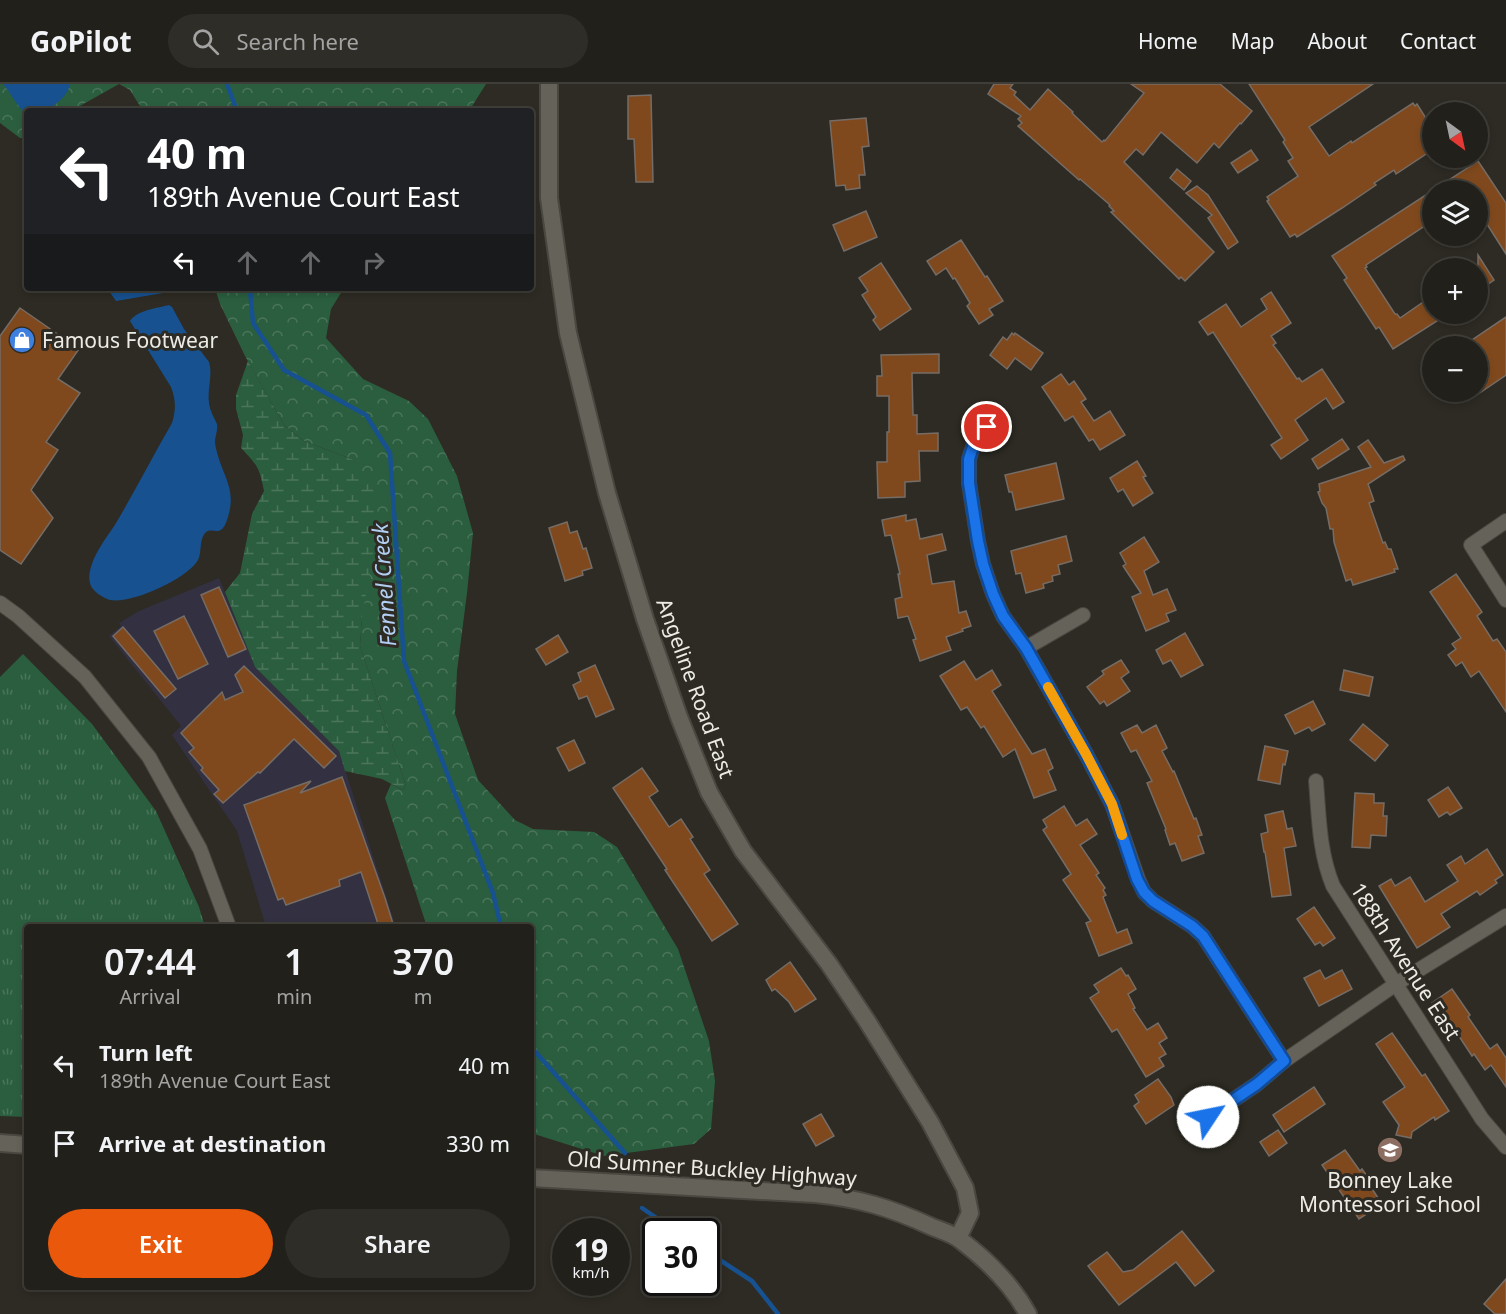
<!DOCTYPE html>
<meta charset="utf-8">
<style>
body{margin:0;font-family:"Noto Sans",sans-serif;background:#2e2d27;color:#f1f3f6;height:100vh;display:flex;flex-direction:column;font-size:22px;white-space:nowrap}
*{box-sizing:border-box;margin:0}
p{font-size:20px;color:#a2a3a2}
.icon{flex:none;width:33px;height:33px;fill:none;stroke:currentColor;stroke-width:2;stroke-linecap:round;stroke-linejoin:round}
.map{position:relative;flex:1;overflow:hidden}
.sheet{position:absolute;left:24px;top:840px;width:510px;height:366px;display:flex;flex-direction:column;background:#22201a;border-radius:6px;box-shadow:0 3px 9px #0003,0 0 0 2px #3f3e39}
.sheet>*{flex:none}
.guide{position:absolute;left:24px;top:24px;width:510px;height:183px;border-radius:6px;box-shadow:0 3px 9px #0003,0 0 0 2px #3f3e39;background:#202124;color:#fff;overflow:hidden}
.needle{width:39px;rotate:147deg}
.fabs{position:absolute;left:1422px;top:18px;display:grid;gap:12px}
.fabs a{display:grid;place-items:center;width:66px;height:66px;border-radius:50%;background:#22201a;box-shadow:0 3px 9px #0003,0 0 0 2px #3f3e39;font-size:30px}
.speed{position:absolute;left:552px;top:1134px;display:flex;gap:12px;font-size:30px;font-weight:700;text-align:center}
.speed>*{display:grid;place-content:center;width:78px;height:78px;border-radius:50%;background:#22201a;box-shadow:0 3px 9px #0003,0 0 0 2px #3f3e39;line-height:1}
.speed small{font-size:15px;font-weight:400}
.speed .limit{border:3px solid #111;border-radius:9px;background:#fff;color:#111}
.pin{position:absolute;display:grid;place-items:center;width:51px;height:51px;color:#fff;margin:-26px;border:3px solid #fff;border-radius:50%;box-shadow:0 2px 6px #0007}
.me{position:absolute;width:66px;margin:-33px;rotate:56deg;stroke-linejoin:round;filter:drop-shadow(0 0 4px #0008)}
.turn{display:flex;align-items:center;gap:21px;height:126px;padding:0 24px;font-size:27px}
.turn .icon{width:78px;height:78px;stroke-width:2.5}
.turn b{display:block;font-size:42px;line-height:51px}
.lanes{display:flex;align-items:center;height:57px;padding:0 24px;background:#0003;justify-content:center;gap:30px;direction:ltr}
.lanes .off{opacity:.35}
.eta{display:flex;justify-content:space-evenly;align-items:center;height:102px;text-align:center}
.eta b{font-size:36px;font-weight:600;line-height:42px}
.primary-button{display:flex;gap:12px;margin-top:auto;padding:12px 24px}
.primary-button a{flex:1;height:69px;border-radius:36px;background:#ea580c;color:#fff;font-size:24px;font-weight:600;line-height:69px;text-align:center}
.primary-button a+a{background:#2e2d27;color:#f1f3f6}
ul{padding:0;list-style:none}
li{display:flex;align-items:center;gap:18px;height:78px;padding:0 24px}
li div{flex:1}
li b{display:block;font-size:22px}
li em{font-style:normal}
header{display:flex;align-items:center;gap:36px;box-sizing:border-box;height:84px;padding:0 30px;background:#22201a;border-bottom:2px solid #3f3e39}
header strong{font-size:28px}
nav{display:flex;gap:33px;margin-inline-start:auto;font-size:21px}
.search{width:420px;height:54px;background:#2e2d27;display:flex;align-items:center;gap:15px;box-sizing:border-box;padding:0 21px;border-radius:33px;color:#a2a3a2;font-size:22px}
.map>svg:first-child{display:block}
.industrial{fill:#333041}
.grass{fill:url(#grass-tufts)}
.forest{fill:url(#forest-crowns)}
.wetland{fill:url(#wetland-marsh)}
.water{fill:#175190}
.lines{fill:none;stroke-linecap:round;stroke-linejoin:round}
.stream{stroke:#175190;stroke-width:4.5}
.building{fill:#80491d;stroke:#756c66;stroke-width:1.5}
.minor-casing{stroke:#494740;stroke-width:16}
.tertiary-casing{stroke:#494740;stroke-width:20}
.minor{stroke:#646259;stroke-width:14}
.tertiary{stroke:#646259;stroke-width:16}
.route-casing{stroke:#114b97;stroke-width:15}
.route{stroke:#1a73e8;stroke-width:10}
.slow{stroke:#f59e0b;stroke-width:10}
.labels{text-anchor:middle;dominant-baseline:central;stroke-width:6;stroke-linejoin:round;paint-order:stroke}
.poi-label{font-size:21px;fill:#ecebe6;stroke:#2d2b23;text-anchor:start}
.street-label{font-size:21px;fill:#ecebe6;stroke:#2d2b23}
.water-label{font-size:22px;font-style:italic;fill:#b2cff3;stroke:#2d2b23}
</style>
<header>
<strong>GoPilot</strong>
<div class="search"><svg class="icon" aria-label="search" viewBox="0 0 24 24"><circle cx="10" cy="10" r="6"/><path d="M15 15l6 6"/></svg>Search here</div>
<nav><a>Home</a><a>Map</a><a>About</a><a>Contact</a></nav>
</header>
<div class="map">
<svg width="1506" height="1230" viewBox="0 0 1506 1230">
<defs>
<pattern id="grass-tufts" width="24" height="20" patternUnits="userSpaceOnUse" patternTransform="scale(1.5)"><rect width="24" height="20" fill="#2b5e3f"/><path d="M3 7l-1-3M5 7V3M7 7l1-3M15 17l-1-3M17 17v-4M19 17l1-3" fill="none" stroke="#4a755b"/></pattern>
<pattern id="forest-crowns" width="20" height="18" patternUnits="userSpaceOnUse" patternTransform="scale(1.5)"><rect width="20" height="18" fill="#2b5e3f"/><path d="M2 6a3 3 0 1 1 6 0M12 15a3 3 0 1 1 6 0" fill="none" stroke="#4a755b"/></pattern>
<pattern id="wetland-marsh" width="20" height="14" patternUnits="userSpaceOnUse" patternTransform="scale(1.5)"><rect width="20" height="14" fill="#2b5e3f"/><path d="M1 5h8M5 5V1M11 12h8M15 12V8" fill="none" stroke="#4a755b"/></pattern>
</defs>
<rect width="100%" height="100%" fill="#2d2b23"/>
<!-- industrial -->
<path class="industrial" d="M219 494 255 583 339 667 396 843H266L237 747 172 651 181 642 109 552 121 542 119 539 139 527Z"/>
<!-- grass -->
<path class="grass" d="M23 570 92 640 156 727 199 823 205 843H27V1033L0 1032V593Z"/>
<!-- forest -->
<g class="forest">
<path d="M0 0H486L469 27H143L130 6 119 0 71 27H27V54H20L0 39Z"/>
<path d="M215 204H344L331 225 326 254 363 295 409 317 428 335 457 392 473 449 467 509 457 587 455 630 478 696 515 736 533 745 594 748 617 763 678 865 709 957 715 997 711 1045 694 1060 604 1072 531 1049V843H427L385 714 391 700 403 706 406 702 360 562 362 533 354 376 304 357 284 341 245 272 220 220Z"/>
</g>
<!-- wetland -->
<path class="wetland" d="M248 277 284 341 304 357 354 376 373 402 376 454 362 533 360 562 406 702 403 706 382 695 345 687 339 667 255 583 225 508 240 489 252 430 264 407C259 383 258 382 241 364L243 351 236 325V311Z"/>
<!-- water -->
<g class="water">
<path d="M3 0H70C67 17 41 33 24 27 18 24 9 6 3 0Z"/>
<path d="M107 204H170L169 208 116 217Z"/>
<path d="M169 221 172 223 184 245 209 278C213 292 207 305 209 319 210 327 214 333 217 340 218 347 215 352 215 358 215 362 217 368 218 372 225 395 236 407 228 433 221 457 213 441 205 449 198 458 203 471 196 479 183 496 132 520 110 516 106 515 102 512 98 510 95 507 91 504 90 499 87 489 94 473 99 465 105 454 113 445 119 434 137 403 154 370 172 339 176 326 176 316 171 303L130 237C137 226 158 224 169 221Z"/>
</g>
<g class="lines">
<!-- stream -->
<g class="stream">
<path d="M227 0 237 27"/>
<path d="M250 204 253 239 284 286 366 331 390 369 404 577 493 809 501 843"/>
<path d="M531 960 532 964 625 1069"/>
<path d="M642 1124 677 1148"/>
<path d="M706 1167 752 1197 778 1230"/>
</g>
</g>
<!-- building -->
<g class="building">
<path d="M994 0H1013L1010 4 1016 8 1014 11 1030 26 1048 5 1073 28 1072 29 1102 58 1104 56 1105 57 1144 9 1131 0H1220L1252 27 1241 40 1240 39 1219 64 1214 59 1197 79 1161 48 1143 71 1136 65 1124 78 1214 168 1185 197 1181 193 1179 195 1111 128 1114 127 1109 122 1110 121 1080 95 1079 96 1018 42 1022 39 1018 35 1021 32 988 10Z"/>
<path d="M1249 0H1373L1309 43 1329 72 1351 57 1352 59 1413 19 1415 22 1417 20 1432 44V66L1396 90 1394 86 1374 99 1376 101 1342 124 1297 153 1295 150 1290 153 1267 117 1269 116 1267 113 1298 92 1288 77 1293 74 1283 58 1285 56Z"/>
<path d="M651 11 653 98H636L634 55H628V12Z"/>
<path d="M866 34 869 62 862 63 865 91H859L860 104 846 106 845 101 836 102 830 37Z"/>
<path d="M1251 66 1258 76 1238 89 1231 79Z"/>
<path d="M1478 77 1506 119V170L1485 137 1489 135 1478 117V106H1432V137L1366 181 1367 183 1365 184 1395 230H1397L1400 234 1432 212V230H1448L1393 265 1379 243 1376 245 1344 196 1347 194 1332 172Z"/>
<path d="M1177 85 1191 97 1184 106 1170 94Z"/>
<path d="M1197 102 1208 111 1238 158 1228 165 1208 134 1212 131 1186 109Z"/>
<path d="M866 127 877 153 844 167 833 141Z"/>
<path d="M961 156 985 193 987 192 1003 217 989 225 993 231 979 240 967 222 970 219 955 194 953 195 946 184 936 191 927 177Z"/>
<path d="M1478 171 1494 196 1478 207Z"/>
<path d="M881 179 911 225 880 246 873 236 876 233 862 211 868 207 859 194Z"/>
<path d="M1271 208 1291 239 1271 252 1276 259 1273 261 1280 270 1297 295 1299 294 1302 298 1322 285 1344 318 1333 325 1326 314 1295 336 1308 356 1281 375 1271 361 1282 354 1213 248 1208 251 1199 238 1226 220 1241 243 1267 225 1261 215Z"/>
<path d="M20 224 79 265 58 295 80 309 46 358 58 366 31 406 53 434 21 480 0 466V252Z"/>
<path d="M1506 233V291L1478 310V262H1463Z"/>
<path d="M1012 249 1014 251 1015 249 1043 269 1031 286 1015 274 1007 285 990 271 1003 253 1007 256Z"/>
<path d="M939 270V289H912L913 331H917V350L938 349V367H919L920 397 905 398V413L878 414 877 378H887V348H889V312H877V292H882L881 271Z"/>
<path d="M1061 290 1069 301 1074 297 1086 315 1081 318 1094 337 1110 327 1125 351 1100 366 1093 355 1089 357 1073 332 1065 337 1042 303Z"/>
<path d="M1342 355 1349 365 1318 385 1312 375Z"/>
<path d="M1368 356 1384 379 1403 372 1405 376 1368 400 1374 417 1369 419 1383 459 1385 458 1388 465H1391L1398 485H1394L1395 488 1353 501 1351 495 1346 497 1334 458 1333 445H1330L1326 424 1322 419 1318 408 1320 407 1319 400 1371 383 1358 363Z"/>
<path d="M1137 377 1146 392 1143 393 1153 409 1133 422 1123 405 1118 408 1110 394Z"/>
<path d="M1056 379 1064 415 1016 426 1012 408H1009L1005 391Z"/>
<path d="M906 431V437L916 435 920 455 942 450 946 466 927 471 932 500 954 497 959 529 966 527 971 542 962 545 963 547 946 553 951 566 920 577 913 556 916 555 908 532 898 534 895 515 902 513 898 490H900L891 451 885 452 882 436Z"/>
<path d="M567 438 570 449 577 447 583 465 586 464 592 484 582 487 583 491 565 497 549 444Z"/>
<path d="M1066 452 1072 477 1058 481 1060 490 1052 492 1053 497 1043 500 1044 504 1026 509 1021 489 1016 490 1011 467Z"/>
<path d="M1144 453 1159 478 1144 487 1153 511 1167 505 1176 526 1166 530 1169 537 1146 547 1132 513 1141 509 1123 482 1126 480 1120 469Z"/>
<path d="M1456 490 1482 528 1477 532 1493 557 1497 555 1506 568V628L1479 587 1471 593 1462 578 1456 582 1448 571 1456 565 1452 560 1461 554 1430 508Z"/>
<path d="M219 503 246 565 228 573 201 511Z"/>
<path d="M184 532 208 580 178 595 154 547Z"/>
<path d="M123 543 176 605 165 614 113 552Z"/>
<path d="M1185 549 1203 581 1181 593 1171 576 1163 580 1156 566Z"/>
<path d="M558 551 568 568 546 581 536 565Z"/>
<path d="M1121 576 1129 588 1121 594 1130 607 1107 622 1104 617 1100 620 1087 603 1104 590 1102 587Z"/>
<path d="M964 577 976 596 992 586 1001 601 992 607 1032 670 1045 665 1053 684 1048 687 1056 706 1034 714 1015 665 1003 673 984 642 981 644 967 623 961 626 940 592Z"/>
<path d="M595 581 614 625 596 633 587 612 579 615 573 601 581 597 578 589Z"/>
<path d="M244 582 336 672 324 684 294 655 260 689 258 688 223 719 214 710 219 706 201 686 203 684 189 668 194 664 181 649 222 608 225 616 243 608 235 591Z"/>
<path d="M1344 586 1373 593 1369 612 1340 606Z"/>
<path d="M1313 617 1325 640 1312 647 1309 643 1295 650 1285 631Z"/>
<path d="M1363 640 1388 661 1375 677 1350 656Z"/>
<path d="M1137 641 1142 649 1156 641 1167 664 1162 667 1173 688 1174 687 1194 735 1196 734 1202 751 1198 752 1204 769 1182 777 1175 759 1170 761 1165 746 1166 745 1147 699 1152 697 1136 666 1131 668 1121 649Z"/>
<path d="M574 656 585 679 569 687 557 664Z"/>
<path d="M1265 662 1288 667 1285 681 1283 680 1280 700 1258 696Z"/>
<path d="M642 684 658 707 649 713 669 743 681 735 693 753 690 755 710 786 704 790 738 840 712 857 665 786 667 785 613 704Z"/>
<path d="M342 693 385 814 394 843H379L361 788 339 796 340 802 286 821 283 814 278 816 244 721 311 697 300 709Z"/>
<path d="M1448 703 1462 724 1450 731 1447 728 1439 733 1428 716Z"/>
<path d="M1355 709 1374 710V719H1384L1383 732H1387L1386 752 1371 751 1370 764 1352 763Z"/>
<path d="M1064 722 1076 742 1087 735 1097 750 1080 761 1099 789 1096 791 1105 804 1103 806 1106 811 1103 813 1117 849 1127 845 1132 859 1099 872 1086 839 1091 837 1063 796 1071 790 1043 746 1047 743 1043 736Z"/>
<path d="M1283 727 1287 745 1292 744 1296 762 1284 764 1291 811 1272 813 1265 768H1264L1261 750 1268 748 1265 731Z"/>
<path d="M1487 765 1503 791 1495 796 1497 799 1480 811 1477 807 1441 830 1450 843 1417 864 1379 802 1391 795 1395 802 1410 793 1425 818 1458 797 1447 781 1461 772 1465 780Z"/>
<path d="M1314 823 1335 854 1323 862 1320 858 1315 861 1297 835Z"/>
<path d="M790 878 816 915 795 928 789 918 775 905 772 907 766 896Z"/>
<path d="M1121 884 1126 892 1128 891 1136 905 1128 910 1135 924 1133 925 1147 946 1158 939 1167 954 1159 959 1166 970 1159 974 1164 982 1146 993 1117 945 1112 948 1090 914 1099 908 1094 901Z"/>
<path d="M1320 886 1325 895 1342 886 1352 905 1319 922 1304 894Z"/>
<path d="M1452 905 1470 931 1468 933 1490 965 1497 960 1506 974V1003L1491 981 1485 986 1474 970 1472 972 1453 943 1449 945 1432 919Z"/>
<path d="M1392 949 1422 992 1425 990 1449 1027 1435 1036 1434 1033 1412 1048 1411 1054 1396 1051 1399 1041 1383 1018 1405 1003 1376 960Z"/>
<path d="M1158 995 1171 1013 1174 1021 1146 1040 1134 1022 1139 1018 1135 1011Z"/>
<path d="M1314 1003 1325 1020 1284 1048 1273 1031Z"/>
<path d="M821 1030 834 1052 816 1062 803 1040Z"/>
<path d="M1278 1046 1287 1059 1269 1072 1260 1058Z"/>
<path d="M1345 1066 1360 1087 1362 1085 1371 1098 1369 1100 1382 1120 1359 1135 1322 1081Z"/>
<path d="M1182 1147 1214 1187 1195 1202 1176 1178 1119 1221 1088 1182 1107 1168 1123 1188 1133 1186Z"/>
<path d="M1506 1195V1230H1495L1484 1220Z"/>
</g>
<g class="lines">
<!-- minor casing -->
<g class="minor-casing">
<g id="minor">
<path d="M987 343 973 363 969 375V399L978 457 983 480 993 510 1003 532 1026 564 1086 670 1112 720 1138 795 1144 808 1153 817 1192 842 1203 852 1284 977"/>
<path d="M1506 437 1471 461 1506 516"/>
<path d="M0 519 18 532 85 593 149 673 200 765 229 843"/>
<path d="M1026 564 1083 531"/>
<path d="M1316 697C1319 733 1319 768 1333 802L1482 1035 1506 1063"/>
<path d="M1208 1033 1257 1000 1284 977 1396 900 1506 832"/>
</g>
</g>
<!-- tertiary casing -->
<g class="tertiary-casing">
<g id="tertiary">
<path d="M549 0V114L568 249 607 409 645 535 679 633 709 708 743 767 829 880 867 937 930 1038 965 1104 970 1129 958 1154"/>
<path d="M0 1059 27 1061"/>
<path d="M531 1094 815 1110C858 1114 891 1124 930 1142 939 1146 951 1149 959 1155 986 1175 1012 1201 1028 1230"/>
</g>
</g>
<!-- minor -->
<use href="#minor" class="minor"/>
<!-- tertiary -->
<use href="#tertiary" class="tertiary"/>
</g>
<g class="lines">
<!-- route casing -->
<g class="route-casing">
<path id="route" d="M987 343 973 363 969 375V399L978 457 983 480 993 510 1003 532 1026 564 1086 670 1112 720 1137 795 1144 808 1153 817 1192 842 1203 852 1284 977 1257 1000 1208 1033"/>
</g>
<!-- route -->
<use href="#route" class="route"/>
<!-- slow -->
<path class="slow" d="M1048 603 1086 670 1112 720 1122 751"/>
</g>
<!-- icons -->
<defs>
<g id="shop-disc" transform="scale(1.35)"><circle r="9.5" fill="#3f7fe0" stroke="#2d2b23"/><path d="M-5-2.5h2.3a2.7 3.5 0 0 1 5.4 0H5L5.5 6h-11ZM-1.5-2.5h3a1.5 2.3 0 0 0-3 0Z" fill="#fff"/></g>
<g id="school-disc" transform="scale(1.35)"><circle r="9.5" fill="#8d6e63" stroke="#2d2b23"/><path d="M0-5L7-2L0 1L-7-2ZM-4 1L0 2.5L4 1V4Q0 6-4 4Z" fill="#fff"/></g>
</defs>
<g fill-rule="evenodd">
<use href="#shop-disc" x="22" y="256"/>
<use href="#school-disc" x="1390" y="1066"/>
</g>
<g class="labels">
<!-- poi labels -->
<g class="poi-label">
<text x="42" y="256">Famous Footwear</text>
<text x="1390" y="1096" text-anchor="middle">Bonney Lake<tspan x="1390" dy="24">Montessori School</tspan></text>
</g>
<!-- street labels -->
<g class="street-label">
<text transform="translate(696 604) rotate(70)">Angeline Road East</text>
<text transform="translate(1406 877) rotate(57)">188th Avenue East</text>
<text transform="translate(712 1084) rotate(4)">Old Sumner Buckley Highway</text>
</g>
<!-- water labels -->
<g class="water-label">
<text transform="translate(383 501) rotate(-94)">Fennel Creek</text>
</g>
</g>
</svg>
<div class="fabs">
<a><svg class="needle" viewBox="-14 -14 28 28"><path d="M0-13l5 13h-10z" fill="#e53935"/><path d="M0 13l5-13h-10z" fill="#a2a3a2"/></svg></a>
<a><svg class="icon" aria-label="layers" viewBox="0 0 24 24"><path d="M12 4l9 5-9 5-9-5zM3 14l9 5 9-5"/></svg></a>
<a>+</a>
<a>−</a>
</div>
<div class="speed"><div>19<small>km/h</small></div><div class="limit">30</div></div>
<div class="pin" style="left:987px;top:343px;background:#d93025"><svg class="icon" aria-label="arrive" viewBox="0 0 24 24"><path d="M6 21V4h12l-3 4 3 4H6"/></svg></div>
<svg class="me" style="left:1208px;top:1033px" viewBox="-20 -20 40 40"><circle r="19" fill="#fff"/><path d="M0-13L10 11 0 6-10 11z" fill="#1a73e8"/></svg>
<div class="guide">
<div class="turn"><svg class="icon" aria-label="left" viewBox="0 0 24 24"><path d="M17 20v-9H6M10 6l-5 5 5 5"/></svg><div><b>40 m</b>189th Avenue Court East</div></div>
<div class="lanes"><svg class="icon" aria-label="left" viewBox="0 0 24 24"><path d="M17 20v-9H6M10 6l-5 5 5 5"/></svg><svg class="icon off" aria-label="ahead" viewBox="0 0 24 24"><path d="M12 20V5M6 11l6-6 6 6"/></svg><svg class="icon off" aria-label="ahead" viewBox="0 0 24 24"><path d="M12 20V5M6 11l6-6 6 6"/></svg><svg class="icon off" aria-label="right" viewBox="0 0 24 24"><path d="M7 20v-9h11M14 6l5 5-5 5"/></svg></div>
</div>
<section class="sheet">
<div class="eta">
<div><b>07:44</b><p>Arrival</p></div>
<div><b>1</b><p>min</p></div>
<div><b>370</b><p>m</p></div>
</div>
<ul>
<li><svg class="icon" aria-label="left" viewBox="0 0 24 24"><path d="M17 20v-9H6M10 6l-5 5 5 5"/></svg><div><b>Turn left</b><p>189th Avenue Court East</p></div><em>40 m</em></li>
<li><svg class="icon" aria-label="arrive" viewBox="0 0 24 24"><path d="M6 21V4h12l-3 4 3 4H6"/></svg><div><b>Arrive at destination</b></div><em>330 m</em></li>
</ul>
<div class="primary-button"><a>Exit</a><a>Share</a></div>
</section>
</div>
